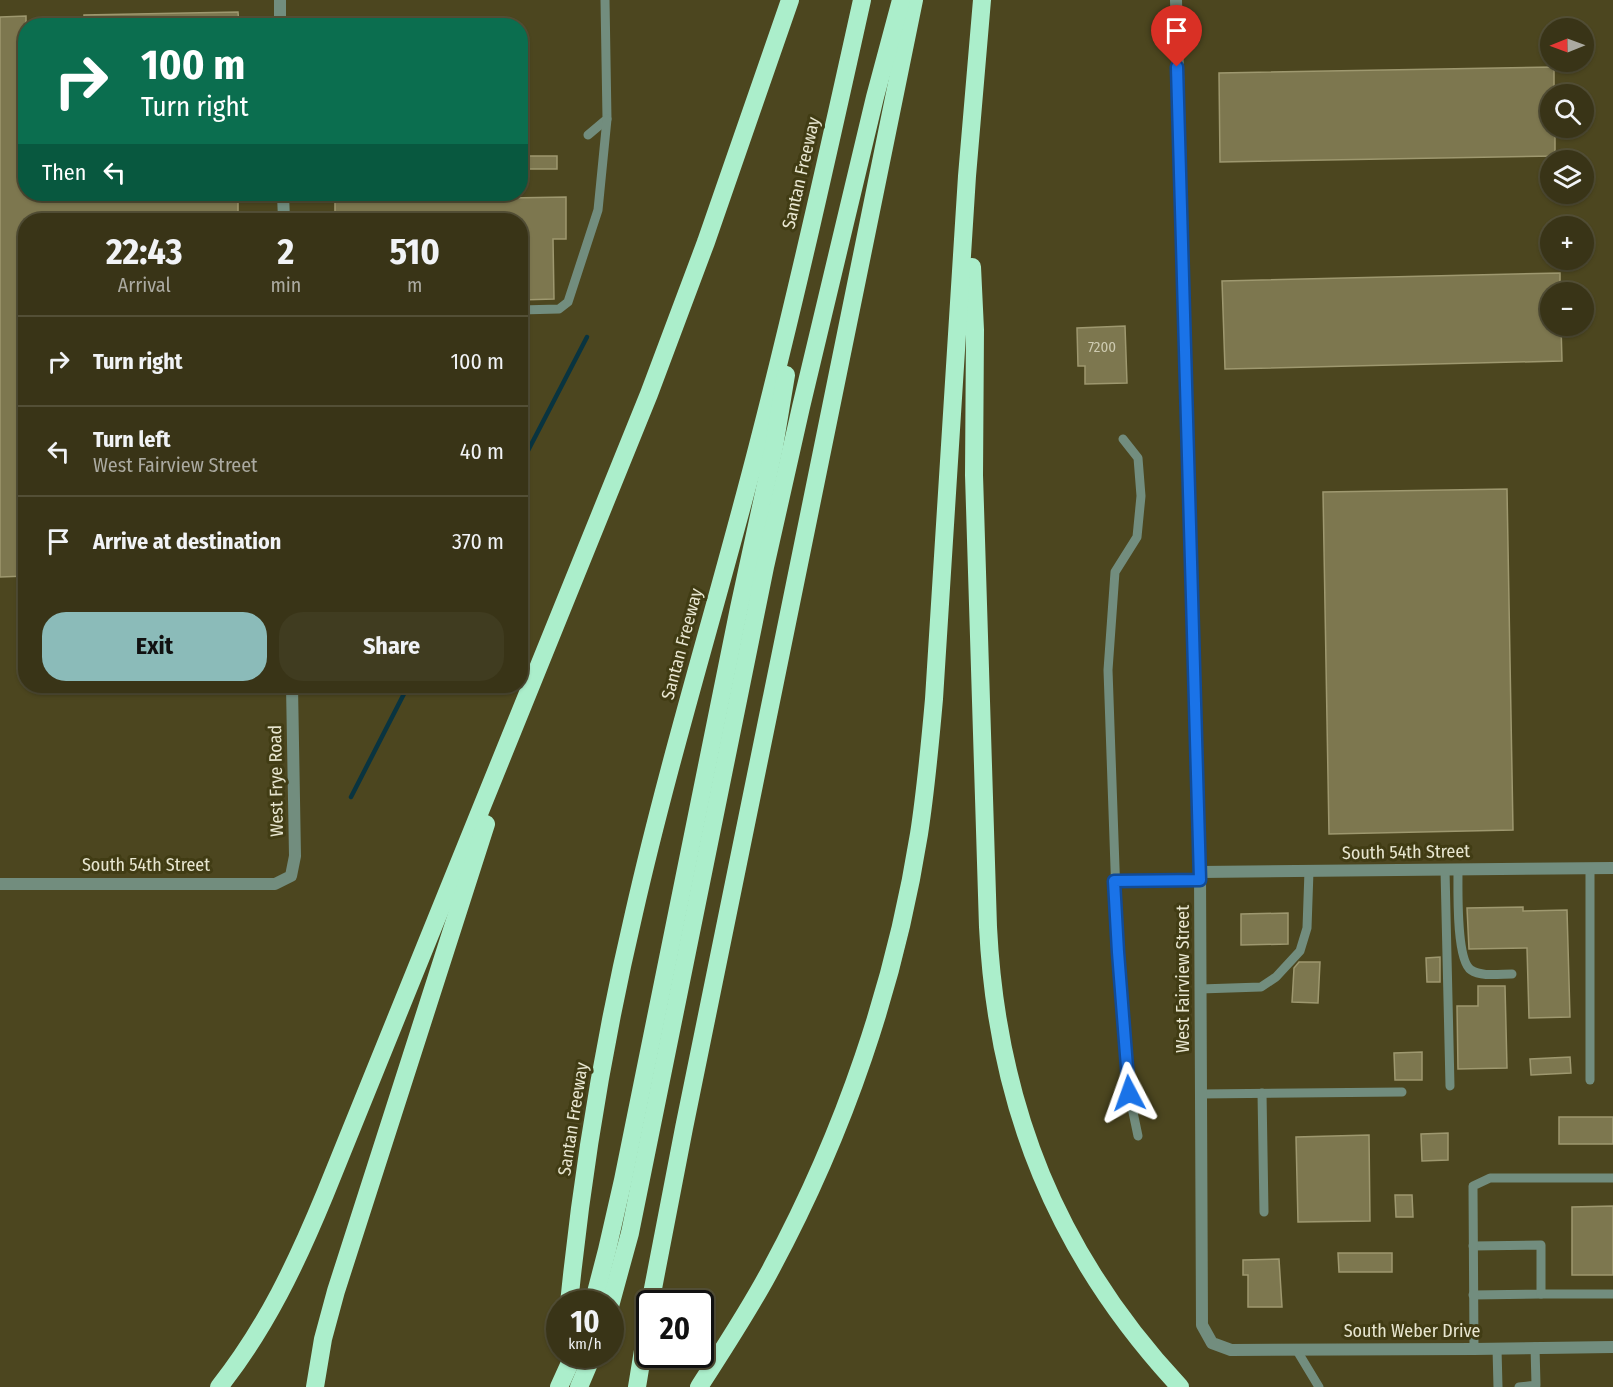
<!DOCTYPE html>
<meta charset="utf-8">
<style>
body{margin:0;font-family:"Fira Sans Condensed",sans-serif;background:#403c20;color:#f1f3f6;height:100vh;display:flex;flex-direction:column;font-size:22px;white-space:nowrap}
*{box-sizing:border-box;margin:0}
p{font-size:20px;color:#abaaa1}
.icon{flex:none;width:33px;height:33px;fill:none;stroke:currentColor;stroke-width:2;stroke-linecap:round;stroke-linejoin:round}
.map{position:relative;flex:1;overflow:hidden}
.sheet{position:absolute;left:18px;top:213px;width:510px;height:480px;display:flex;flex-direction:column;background:#393417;border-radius:24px;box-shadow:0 2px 4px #0004,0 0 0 2px #534f36}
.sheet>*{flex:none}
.hud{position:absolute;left:18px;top:18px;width:510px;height:183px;border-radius:24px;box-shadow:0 2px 4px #0004,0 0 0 2px #534f36;background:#0b6e4f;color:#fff;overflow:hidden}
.needle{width:39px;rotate:269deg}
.tools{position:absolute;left:1540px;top:18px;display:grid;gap:12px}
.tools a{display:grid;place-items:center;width:54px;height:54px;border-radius:50%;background:#393417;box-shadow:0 2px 4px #0004,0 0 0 2px #534f36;font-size:30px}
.speed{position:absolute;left:546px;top:1290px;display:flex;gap:12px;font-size:30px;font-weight:700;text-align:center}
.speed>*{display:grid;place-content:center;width:78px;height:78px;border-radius:50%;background:#393417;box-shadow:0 2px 4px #0004,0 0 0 2px #534f36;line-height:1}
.speed small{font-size:15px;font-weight:400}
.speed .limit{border:3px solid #111;border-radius:9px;background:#fff;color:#111}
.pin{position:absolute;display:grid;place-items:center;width:51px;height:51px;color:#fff;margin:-62px -26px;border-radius:50% 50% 50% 0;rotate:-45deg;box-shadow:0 0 6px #0007}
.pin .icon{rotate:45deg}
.me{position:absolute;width:66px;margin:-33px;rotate:356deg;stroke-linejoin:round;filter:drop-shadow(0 0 4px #0008)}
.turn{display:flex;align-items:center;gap:21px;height:126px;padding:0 24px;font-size:27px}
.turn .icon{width:78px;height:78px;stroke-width:2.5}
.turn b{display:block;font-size:42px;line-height:51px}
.then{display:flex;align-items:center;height:57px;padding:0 24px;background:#0003;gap:12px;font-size:22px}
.eta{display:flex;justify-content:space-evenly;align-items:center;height:102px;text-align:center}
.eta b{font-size:36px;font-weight:700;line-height:42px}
.primary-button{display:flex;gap:12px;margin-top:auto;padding:12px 24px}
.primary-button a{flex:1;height:69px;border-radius:24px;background:#8bbbb9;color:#111;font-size:24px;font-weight:700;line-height:69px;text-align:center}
.primary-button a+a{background:#403c20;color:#f1f3f6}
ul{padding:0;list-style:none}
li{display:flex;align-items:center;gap:18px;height:90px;padding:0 24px;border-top:2px solid #534f36}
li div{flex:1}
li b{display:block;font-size:22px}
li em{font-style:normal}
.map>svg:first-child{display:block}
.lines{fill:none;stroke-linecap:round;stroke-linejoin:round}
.stream{stroke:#093440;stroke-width:4.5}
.building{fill:#7d774f;stroke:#9e986f;stroke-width:1.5}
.lane{stroke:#728d7e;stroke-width:9}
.street{stroke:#728d7e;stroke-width:12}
.highway{stroke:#abeecb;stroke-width:18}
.highway-bridge{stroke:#abeecb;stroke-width:18}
.route-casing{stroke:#114b97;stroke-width:15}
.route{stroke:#1a73e8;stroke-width:10}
.labels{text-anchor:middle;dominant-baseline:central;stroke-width:6;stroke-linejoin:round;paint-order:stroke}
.number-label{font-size:15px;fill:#cdcab0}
.street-label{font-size:18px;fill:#e8e6d0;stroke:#413c14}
</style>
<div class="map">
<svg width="1613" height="1387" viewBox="0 0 1613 1387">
<rect width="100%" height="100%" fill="#4c461f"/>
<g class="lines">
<!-- stream -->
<g class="stream">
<path d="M520 466 587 337"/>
<path d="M351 797 408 686"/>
</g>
</g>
<!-- building -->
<g class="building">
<path d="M238 12 239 25 234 26H84V15Z"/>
<path d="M26 16V194H238V220H26V576L0 577V17Z"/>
<path d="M1554 67V94H1551V128H1555V156L1220 162 1219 73Z"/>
<rect x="520" y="156" width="37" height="13"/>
<path d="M403 194H447V199L566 197V239H553L554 299 520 300V220H335V202L403 200Z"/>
<path d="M1560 273V292H1551V326H1561L1562 361 1225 369 1222 281Z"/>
<path d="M1125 326 1127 383 1085 384V366H1078L1077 328Z"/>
<path d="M1507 489 1513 830 1329 834 1323 492Z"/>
<path d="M1523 907V911L1567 910 1570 1017 1529 1018 1527 948 1469 949 1467 908Z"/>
<path d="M1288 913V944L1241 945V914Z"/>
<path d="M1440 957V982H1427L1426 958Z"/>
<path d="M1299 962H1320L1318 1003 1292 1002 1294 968Z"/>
<path d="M1478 986H1505L1507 1068 1458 1069 1457 1006H1478Z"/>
<path d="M1422 1052V1080H1395L1394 1053Z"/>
<path d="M1570 1057 1571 1073 1531 1075 1530 1059Z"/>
<rect x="1559" y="1117" width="54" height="27"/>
<path d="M1448 1133V1160L1422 1161 1421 1134Z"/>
<path d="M1369 1135 1370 1221 1298 1222 1296 1137Z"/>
<path d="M1395 1195H1412L1413 1217H1396Z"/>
<path d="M1613 1206V1275H1572V1207Z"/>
<path d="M1338 1253H1392V1272H1339Z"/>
<path d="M1279 1259 1282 1307H1248V1275H1243V1260Z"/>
</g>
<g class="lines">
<!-- lane -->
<g class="lane">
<path d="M588 135 607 119 605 0"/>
<path d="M520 310 559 309 568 302 598 210 607 119"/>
<path d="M1123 439 1138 458 1141 496 1137 537 1115 572 1108 670 1118 952 1129 1093 1138 1136"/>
<path d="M1590 868V1080"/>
<path d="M1445 870 1450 1086"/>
<path d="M1458 870C1458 889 1456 960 1471 970 1481 977 1500 974 1512 974"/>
<path d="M1114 881 1200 880"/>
<path d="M1200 989 1261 987 1276 977 1300 951 1307 928 1309 871"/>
<path d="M1262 1093 1264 1212"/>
<path d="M1201 1094 1402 1092"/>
<path d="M1473 1246 1541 1245V1294L1473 1295"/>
<path d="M1541 1294H1613"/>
<path d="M1497 1348 1498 1387"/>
<path d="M1296 1349 1319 1387"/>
<path d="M1474 1349 1473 1186 1490 1178H1613"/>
<path d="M1519 1387 1536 1385 1535 1347"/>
</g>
<!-- street -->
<g class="street">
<path d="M280 0V26"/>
<path d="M1176 0 1200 872 1202 1325 1212 1343 1231 1350 1474 1349 1613 1347"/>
<path d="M283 194 284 220"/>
<path d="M1200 872 1613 868"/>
<path d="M0 884H275L291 876 295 856 292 686"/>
</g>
<!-- highway -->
<g class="highway">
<path d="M972 267 975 330 974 475 988 927C997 1106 1057 1255 1180 1387"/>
<path d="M569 1304C582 1172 604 1041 634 913 670 755 718 601 758 445 796 297 829 149 862 0"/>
<path d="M593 1304 607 1250 623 1180 739 608 774 447 786 375"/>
<path d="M650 1304 684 1128 914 0"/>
<path d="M610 1306 630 1233 765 567 801 407 875 97 901 0"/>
<path d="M219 1387C266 1328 297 1262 325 1194L649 394 706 242 790 0"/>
<path d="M315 1387 323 1339 336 1291 486 824"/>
<path d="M579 1387 593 1354"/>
<path d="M637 1387 650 1308"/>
<path d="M699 1387C724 1348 750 1309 772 1267 844 1133 895 985 919 834 926 789 930 744 934 699L967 176 982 0"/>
</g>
<!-- highway-bridge -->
<path class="highway-bridge" d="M559 1387 574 1354"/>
</g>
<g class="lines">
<!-- route casing -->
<g class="route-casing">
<path id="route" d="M1129 1093 1118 952 1114 881 1200 880 1177 67"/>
</g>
<!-- route -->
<use href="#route" class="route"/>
</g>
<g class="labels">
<!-- number labels -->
<g class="number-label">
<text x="1102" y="347">7200</text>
</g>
<!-- street labels -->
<g class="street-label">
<text transform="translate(801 173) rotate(-77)">Santan Freeway</text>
<text transform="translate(682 644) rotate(-75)">Santan Freeway</text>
<text transform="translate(276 781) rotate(-91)">West Frye Road</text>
<text transform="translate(1406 852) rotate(-1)">South 54th Street</text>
<text x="146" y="865">South 54th Street</text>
<text transform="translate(1183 979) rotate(-90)">West Fairview Street</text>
<text transform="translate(573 1119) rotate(-81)">Santan Freeway</text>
<text x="1412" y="1331">South Weber Drive</text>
</g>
</g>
</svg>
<div class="tools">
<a><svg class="needle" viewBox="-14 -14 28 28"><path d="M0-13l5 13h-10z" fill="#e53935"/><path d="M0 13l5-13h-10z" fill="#abaaa1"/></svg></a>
<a><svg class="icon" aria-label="search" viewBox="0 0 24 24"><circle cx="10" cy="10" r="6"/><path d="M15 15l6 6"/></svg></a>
<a><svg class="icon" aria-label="layers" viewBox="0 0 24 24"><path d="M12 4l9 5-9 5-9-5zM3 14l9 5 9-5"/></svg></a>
<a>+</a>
<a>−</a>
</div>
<div class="speed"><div>10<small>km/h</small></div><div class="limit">20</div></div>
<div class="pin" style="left:1177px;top:67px;background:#d93025"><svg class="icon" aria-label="arrive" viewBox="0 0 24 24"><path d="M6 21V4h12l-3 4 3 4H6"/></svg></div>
<svg class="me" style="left:1129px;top:1093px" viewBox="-20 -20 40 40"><path d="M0-17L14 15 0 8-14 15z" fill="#1a73e8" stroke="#fff" stroke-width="4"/></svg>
<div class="hud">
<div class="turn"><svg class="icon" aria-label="right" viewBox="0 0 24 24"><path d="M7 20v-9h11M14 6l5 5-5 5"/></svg><div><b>100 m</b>Turn right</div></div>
<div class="then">Then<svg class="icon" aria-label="left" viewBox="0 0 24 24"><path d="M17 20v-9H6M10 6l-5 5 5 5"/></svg></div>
</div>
<section class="sheet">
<div class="eta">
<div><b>22:43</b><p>Arrival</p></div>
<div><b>2</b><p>min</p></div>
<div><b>510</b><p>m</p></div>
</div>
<ul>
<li><svg class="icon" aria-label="right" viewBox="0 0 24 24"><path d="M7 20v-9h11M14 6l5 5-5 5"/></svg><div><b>Turn right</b></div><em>100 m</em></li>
<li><svg class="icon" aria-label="left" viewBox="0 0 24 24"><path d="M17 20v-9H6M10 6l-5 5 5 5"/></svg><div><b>Turn left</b><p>West Fairview Street</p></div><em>40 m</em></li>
<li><svg class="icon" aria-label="arrive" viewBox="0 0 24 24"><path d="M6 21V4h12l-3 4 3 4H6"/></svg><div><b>Arrive at destination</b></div><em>370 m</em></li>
</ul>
<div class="primary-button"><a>Exit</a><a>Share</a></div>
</section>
</div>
